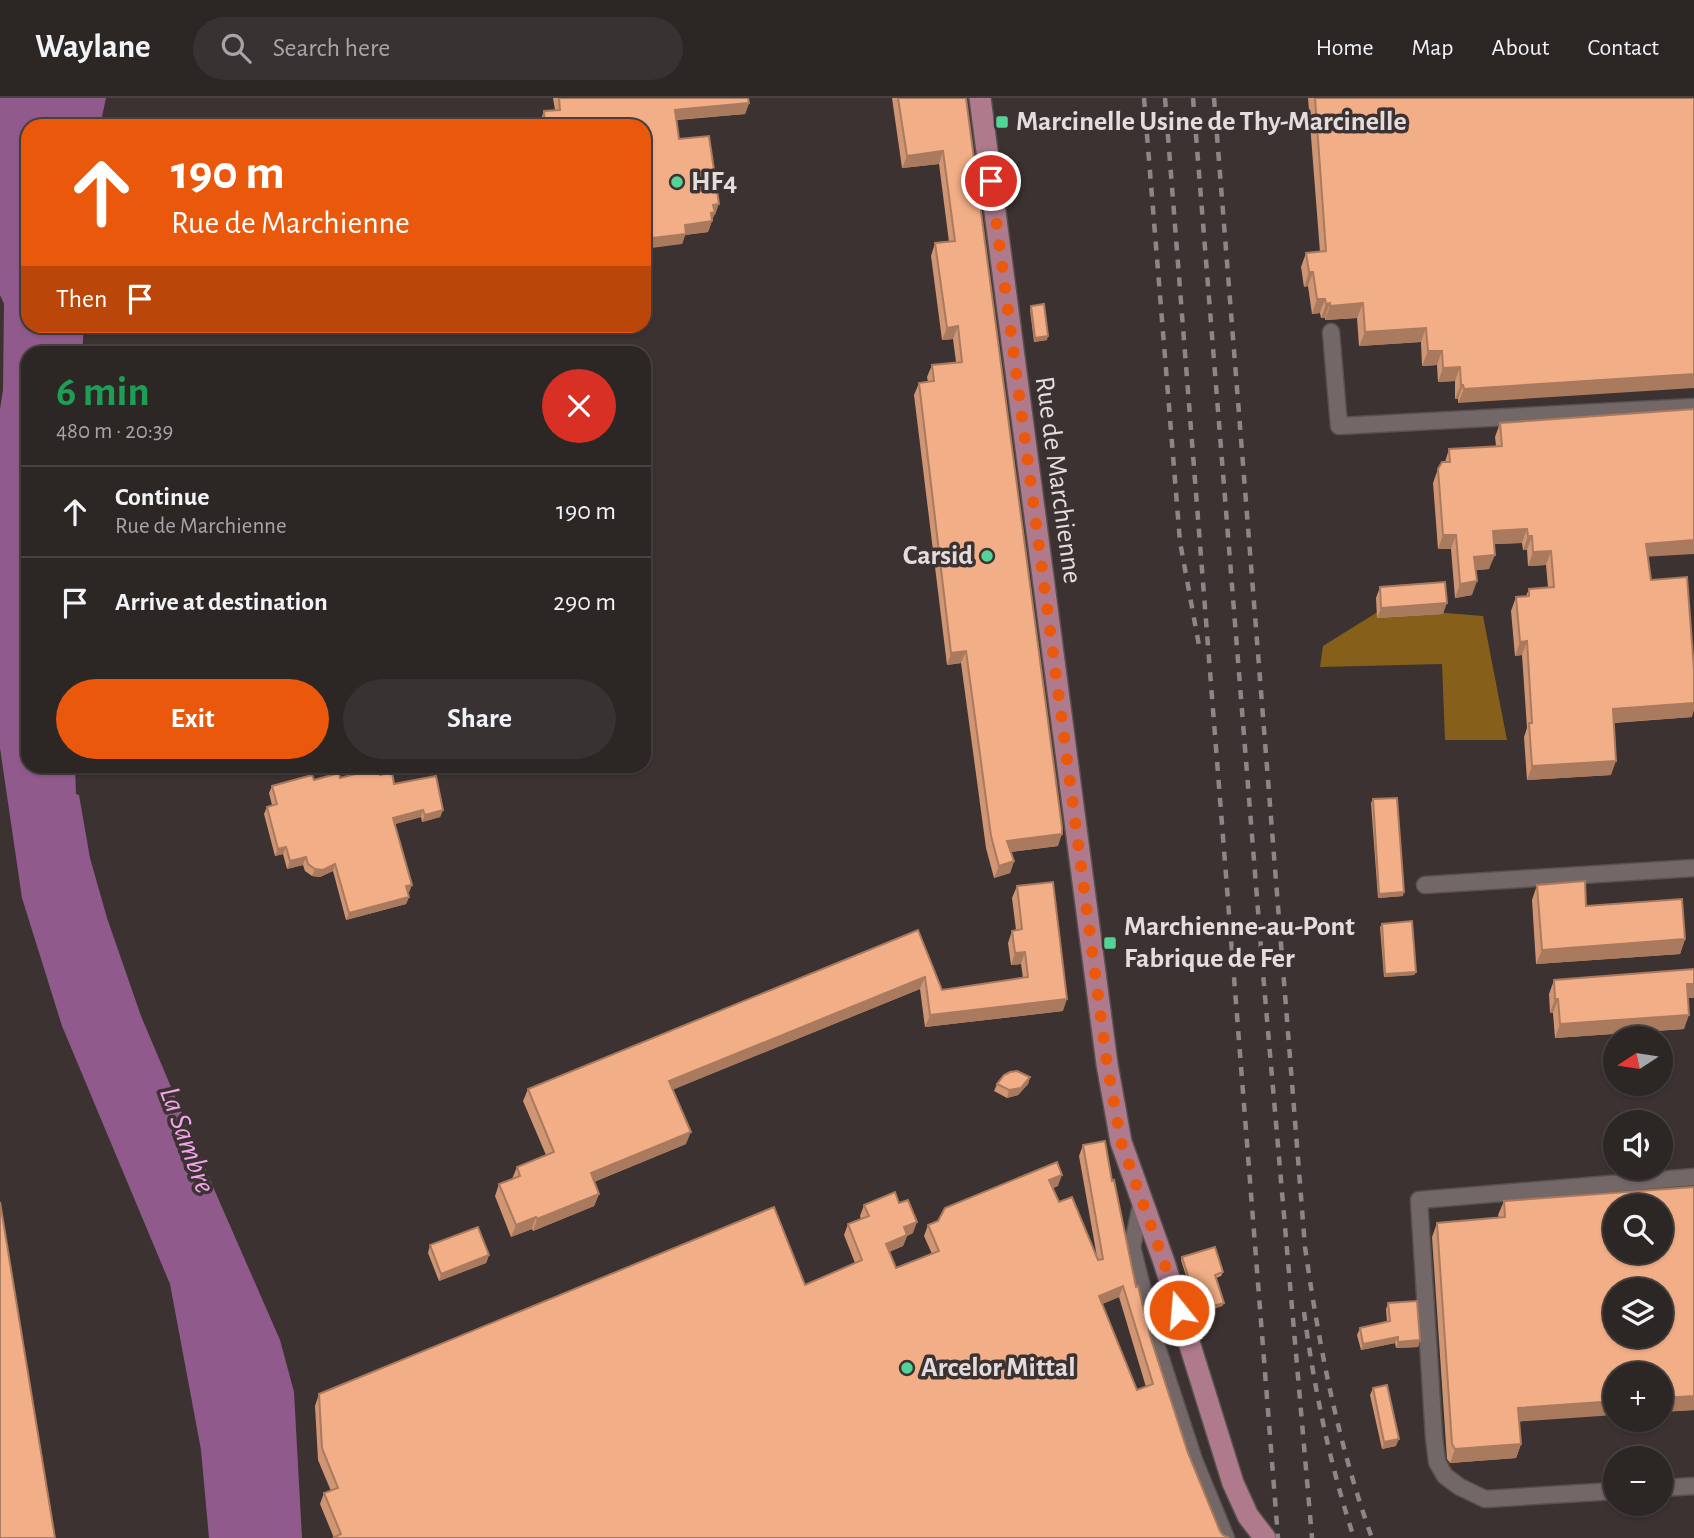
<!DOCTYPE html>
<meta charset="utf-8">
<style>
body{margin:0;font-family:"Alegreya Sans",sans-serif;background:#383232;color:#f1f3f6;height:100vh;display:flex;flex-direction:column;font-size:26px;white-space:nowrap}
*{box-sizing:border-box;margin:0}
p{font-size:23px;color:#a6a5a7}
.icon{flex:none;width:38px;height:38px;fill:none;stroke:currentColor;stroke-width:2;stroke-linecap:round;stroke-linejoin:round}
.map{position:relative;flex:1;overflow:hidden}
.details{position:absolute;left:21px;top:248px;width:630px;height:427px;display:flex;flex-direction:column;background:#2c2625;border-radius:21px;box-shadow:0 2px 5px #0004,0 0 0 2px #484342}
.details>*{flex:none}
.hud{position:absolute;left:21px;top:21px;width:630px;height:214px;border-radius:21px;box-shadow:0 2px 5px #0004,0 0 0 2px #484342;background:#ea580c;color:#fff;overflow:hidden}
.needle{width:46px;rotate:258deg}
.buttons{position:absolute;left:1603px;top:928px;display:grid;gap:14px}
.buttons a{display:grid;place-items:center;width:70px;height:70px;border-radius:50%;background:#2c2625;box-shadow:0 2px 5px #0004,0 0 0 2px #484342;font-size:35px}
.pin{position:absolute;display:grid;place-items:center;width:60px;height:60px;color:#fff;margin:-30px;border:4px solid #fff;border-radius:50%;box-shadow:0 2px 7px #0007}
.me{position:absolute;width:77px;margin:-38px;rotate:343deg;stroke-linejoin:round;filter:drop-shadow(0 0 5px #0008)}
.turn{display:flex;align-items:center;gap:24px;height:147px;padding:0 35px;font-size:32px}
.turn .icon{width:91px;height:91px;stroke-width:2.5}
.turn b{display:block;font-size:49px;line-height:60px}
.then{display:flex;align-items:center;height:66px;padding:0 35px;background:#0003;gap:14px;font-size:26px}
.round{display:grid;place-items:center;flex:none;width:74px;height:74px;border-radius:37px;background:#383232}
.head{display:flex;align-items:center;justify-content:space-between;height:119px;padding:0 35px}
h1{font-size:42px;font-weight:700;line-height:52px;color:#1e9e55}
.action{display:flex;gap:14px;margin-top:auto;padding:14px 35px}
.action a{flex:1;height:80px;border-radius:42px;background:#ea580c;color:#fff;font-size:28px;font-weight:700;line-height:80px;text-align:center}
.action a+a{background:#383232;color:#f1f3f6}
ul{padding:0;list-style:none}
li{display:flex;align-items:center;gap:21px;height:91px;padding:0 35px;border-top:2px solid #484342}
li div{flex:1}
li b{display:block;font-size:26px}
li em{font-style:normal}
header{display:flex;align-items:center;gap:42px;box-sizing:border-box;height:98px;padding:0 35px;background:#2c2625;border-bottom:2px solid #484342}
header strong{font-size:33px}
nav{display:flex;gap:38px;margin-inline-start:auto;font-size:24px}
.search{width:490px;height:63px;background:#383232;display:flex;align-items:center;gap:18px;box-sizing:border-box;padding:0 24px;border-radius:38px;color:#a6a5a7;font-size:26px}
.map>svg:first-child{display:block}
.forest{fill:#86601a}
.water{fill:#905b8c}
.lines{fill:none;stroke-linecap:round;stroke-linejoin:round}
.minor-casing{stroke:#585150;stroke-width:19}
.major-casing{stroke:#585150;stroke-width:24}
.minor{stroke:#736867;stroke-width:16}
.major{stroke:#af7b8c;stroke-width:21}
.rail{stroke:#8e8686;stroke-width:4.5;stroke-dasharray:9 9;stroke-linecap:butt}
.wall{fill:#d09673;fill-rule:evenodd}
.shaded-wall{fill:#a97a5e}
.building{fill:#f2ae86;stroke:#a97a5e;stroke-width:2;fill-rule:evenodd}
.route{stroke:#ea580c;stroke-width:12;stroke-dasharray:0 21.6}
.poi-dot{fill:#53d396;stroke:#3b3231;stroke-width:2.5}
.labels{text-anchor:middle;dominant-baseline:central;stroke-width:7;stroke-linejoin:round;paint-order:stroke}
.poi-label{font-size:28px;font-weight:bold;fill:#e4dddd;stroke:#3b3231;text-anchor:start}
.street-label{font-size:28px;fill:#e4dddd;stroke:#3b3231}
.water-label{font-size:30px;font-style:italic;fill:#f2a5ea;stroke:#3b3231}
</style>
<header>
<strong>Waylane</strong>
<div class="search"><svg class="icon" aria-label="search" viewBox="0 0 24 24"><circle cx="10" cy="10" r="6"/><path d="M15 15l6 6"/></svg>Search here</div>
<nav><a>Home</a><a>Map</a><a>About</a><a>Contact</a></nav>
</header>
<div class="map">
<svg width="1694" height="1440" viewBox="0 0 1694 1440">
<rect width="100%" height="100%" fill="#3b3231"/>
<!-- forest -->
<path class="forest" d="M1384 510 1483 518 1507 642H1445L1442 566 1320 569 1323 548Z"/>
<!-- water -->
<path class="water" d="M0 0H106L100 28H28V228H84L82 255 28 256V668L75 669 76 696 79 697 90 760 107 820 141 918 214 1091 280 1242 294 1294 302 1440H209L201 1352 170 1186 62 928 22 800 0 650V311L3 292 4 206 0 197Z"/>
<g class="lines">
<!-- minor casing -->
<g class="minor-casing">
<g id="minor">
<path d="M1331 234 1339 328 1694 309"/>
<path d="M1425 787 1694 770"/>
<path d="M1142 1103 1132 1149 1157 1249 1194 1362 1226 1440"/>
<path d="M1661 1390 1694 1388"/>
<path d="M1615 1393 1485 1401 1460 1389 1445 1378 1437 1364 1434 1339 1419 1102 1694 1079"/>
</g>
</g>
<!-- major casing -->
<g class="major-casing">
<path id="major" d="M980 0 1107 966 1121 1044 1164 1164 1233 1385 1248 1418 1265 1440"/>
</g>
<!-- minor -->
<use href="#minor" class="minor"/>
<!-- major -->
<use href="#major" class="major"/>
<!-- rail -->
<g class="rail">
<path d="M1144 0 1180 444 1200 553"/>
<path d="M1165 0 1278 1440"/>
<path d="M1193 0 1263 875 1312 1440"/>
<path d="M1214 0 1305 1149C1319 1248 1338 1346 1372 1440"/>
<path d="M1304 1214C1314 1290 1330 1367 1354 1440"/>
</g>
</g>
<!-- wall -->
<g class="wall">
<path d="M553 0H748L749 5 745 16 677 22 679 41 715 117H714L708 134 685 137 682 146 644 28H541L540 24 544 13 555 12Z"/>
<path d="M892 0H966L1058 748 1011 754 1014 763 1010 775 994 780 986 750 961 565 947 567 914 297 919 285 928 284 927 279 932 267 956 264 953 241 942 242 931 158 935 145 949 144 939 66 902 70Z"/>
<path d="M1308 0H1694L1458 305V301H1455V283L1438 284 1437 267 1422 268 1421 244 1359 248 1357 220 1325 222V220H1321L1320 215 1312 216 1308 188 1304 189 1301 169 1306 155 1320 154Z"/>
<path d="M1031 208 1047 242 1034 244 1030 212Z"/>
<path d="M1500 325 1648 459 1651 482 1692 619 1614 625 1611 677 1527 682 1524 639 1527 630 1522 557 1515 558 1511 513 1516 499 1526 498 1529 491 1548 489 1546 467 1528 468 1527 452H1523L1522 445 1494 446 1489 471 1475 472 1472 497 1455 500 1451 451H1438L1433 385 1438 371 1445 364 1449 351 1496 348 1495 339Z"/>
<path d="M1380 489 1443 516 1377 520 1376 500Z"/>
<path d="M380 677 443 712 440 719 422 724 421 719 395 726 412 787 409 794H408L409 799 406 806 346 822 333 773 320 779 312 778 305 773 303 767 287 771 283 756 275 758 264 716 267 709 272 707 269 695 272 688 314 682Z"/>
<path d="M1373 701 1403 798 1378 800 1371 705Z"/>
<path d="M1537 787 1586 808 1685 841 1680 856 1536 866 1532 802Z"/>
<path d="M1017 788 1063 913 925 929 920 891 673 991 686 1046 594 1084 599 1096 594 1108 533 1133 532 1131 511 1139 495 1098 499 1086 512 1081 517 1069 546 1057 523 1003 528 991 918 832 942 892 1023 880 1021 866 1011 867 1008 845 1012 833 1016 832 1012 800Z"/>
<path d="M1382 826 1416 874 1414 877 1384 879 1380 829Z"/>
<path d="M1694 871V900H1688L1684 931 1555 940 1553 915H1550L1549 896 1554 882Z"/>
<path d="M1030 979 1028 986 1018 997 1007 1000 994 993 997 986Z"/>
<path d="M1083 1047 1112 1083 1136 1189 1151 1241 1188 1355 334 1440 320 1406 324 1395 331 1393 318 1362 315 1308 319 1296 805 1187 855 1165 844 1137 848 1126 861 1121 860 1118 864 1107 913 1135 907 1138 903 1148 889 1154 896 1170 932 1156 924 1138 928 1127 1058 1088 1053 1090 1059 1104 1097 1159 1079 1058ZM1119 1199 1146 1289 1137 1292 1102 1206Z"/>
<path d="M1504 1103 1694 1312 1661 1314V1276L1519 1324 1521 1346 1516 1360 1450 1365 1447 1361 1432 1139 1437 1125 1499 1120 1498 1117Z"/>
<path d="M430 1147 489 1157 486 1165 439 1183 428 1155Z"/>
<path d="M1182 1159 1223 1174 1221 1178 1216 1180 1224 1205 1222 1208 1198 1216 1181 1162Z"/>
<path d="M1388 1205 1420 1242 1418 1249 1396 1250 1395 1245 1361 1252 1357 1237 1360 1230 1387 1224 1386 1211Z"/>
<path d="M1373 1290 1396 1348 1382 1351 1370 1297Z"/>
</g>
<!-- shaded-wall -->
<g class="shaded-wall">
<path d="M749 5 745 16 671 22 675 12Z"/>
<path d="M943 53 939 66 902 70 907 58Z"/>
<path d="M719 106 715 117H714L708 134 685 137 682 146 644 151V141L685 127 713 107Z"/>
<path d="M1309 174H1313L1308 188 1304 189Z"/>
<path d="M1317 201H1325L1320 215 1312 216Z"/>
<path d="M1330 205 1325 220H1321L1326 206Z"/>
<path d="M1363 205 1357 220 1325 222 1330 208Z"/>
<path d="M958 228 953 241 942 242 947 230Z"/>
<path d="M1426 230 1421 244 1359 248 1365 234Z"/>
<path d="M1048 238 1047 242 1034 244 1035 240Z"/>
<path d="M1428 253H1442L1437 267 1422 268Z"/>
<path d="M1460 269 1455 283 1438 284 1443 270Z"/>
<path d="M1694 276V290L1458 305 1464 291Z"/>
<path d="M1461 287H1463L1458 301H1455Z"/>
<path d="M1527 431 1522 445 1488 446 1493 433Z"/>
<path d="M1443 437H1456L1451 451H1438Z"/>
<path d="M1528 438H1532L1527 452H1523Z"/>
<path d="M1694 442V456L1641 459 1646 446Z"/>
<path d="M1551 453 1546 467 1528 468 1533 454Z"/>
<path d="M1495 457 1489 471 1468 473 1474 459Z"/>
<path d="M1477 483 1472 497 1455 500 1460 486Z"/>
<path d="M1447 505 1443 516 1377 520 1381 510Z"/>
<path d="M1527 543 1522 557 1515 558 1520 544Z"/>
<path d="M966 553 961 565 947 567 951 555Z"/>
<path d="M1694 605V612L1692 619 1607 625 1613 611Z"/>
<path d="M1616 663 1611 677 1527 682 1532 668Z"/>
<path d="M423 712 421 719 391 727 393 720Z"/>
<path d="M443 712 440 719 422 724 425 717Z"/>
<path d="M1062 736 1058 748 1003 755 1007 743Z"/>
<path d="M286 749 283 756 275 758 278 751Z"/>
<path d="M306 759 303 767 287 771 290 763Z"/>
<path d="M1014 763 1010 775 994 780 999 768Z"/>
<path d="M335 766 333 773 320 779 312 778 315 771Z"/>
<path d="M412 787 409 794 403 795 406 788Z"/>
<path d="M1404 794 1403 798 1378 800 1379 796Z"/>
<path d="M409 799 406 806 346 822 349 815Z"/>
<path d="M1685 841 1680 856 1536 866 1542 852Z"/>
<path d="M1025 854 1021 866 1011 867 1015 855Z"/>
<path d="M1416 874 1414 877 1384 879 1385 876Z"/>
<path d="M925 879 920 891 665 995 669 983Z"/>
<path d="M1687 886H1694V900H1682Z"/>
<path d="M1067 901 1063 913 925 929 930 917Z"/>
<path d="M1555 901H1558L1553 915H1550Z"/>
<path d="M1689 917 1684 931 1555 940 1560 926Z"/>
<path d="M1030 979 1028 986 1018 997 1007 1000 1009 992Z"/>
<path d="M691 1034 686 1046 586 1087 591 1075Z"/>
<path d="M1062 1077 1058 1088 1045 1094 1049 1082Z"/>
<path d="M599 1096 594 1108 533 1133 537 1121Z"/>
<path d="M536 1119 532 1131 511 1139 516 1127Z"/>
<path d="M917 1124 913 1135 907 1138 903 1148 881 1157 886 1146 904 1129Z"/>
<path d="M489 1157 486 1165 439 1183 441 1176Z"/>
<path d="M1123 1188 1119 1199 1095 1209 1099 1198Z"/>
<path d="M1224 1205 1222 1208 1198 1216 1199 1212Z"/>
<path d="M1398 1239 1395 1245 1361 1252 1363 1246Z"/>
<path d="M1420 1242 1418 1249 1396 1250 1398 1244Z"/>
<path d="M1694 1298V1312L1661 1314V1300Z"/>
<path d="M1615 1303V1317L1513 1324 1518 1310Z"/>
<path d="M1399 1341 1396 1348 1382 1351 1384 1344Z"/>
<path d="M1521 1346 1516 1360 1450 1365 1455 1351Z"/>
</g>
<!-- building -->
<g class="building">
<path d="M559 0H748L749 5 675 12 679 41 709 38 719 106 713 107 715 114 711 115 712 123 685 127 686 136 644 141V28H545L544 13 560 12Z"/>
<path d="M898 0H966L1062 729V736L1007 743 1014 763 999 768 991 738 966 553 951 555 919 285 934 283 932 267 962 264 958 228 947 230 935 145 955 143 943 53 907 58Z"/>
<path d="M1315 0H1694V276L1464 291 1463 287H1461L1460 269 1443 270 1442 253H1428L1426 230 1365 234 1363 205 1330 208V205L1326 206 1325 201H1317L1313 174H1309L1306 155 1326 153Z"/>
<path d="M1044 206 1048 238 1035 240 1031 208Z"/>
<path d="M1694 311V442L1646 446 1651 482 1687 479 1694 572V605L1613 611 1616 663 1532 668 1529 625H1532L1527 543 1520 544 1516 499 1529 498V491L1554 489 1551 453 1533 454 1532 438H1528L1527 431 1493 433 1495 457 1474 459 1477 483 1460 486 1456 437H1443L1438 371 1442 364H1450L1449 351 1502 348 1500 325Z"/>
<path d="M1445 484 1447 505 1381 510 1380 489Z"/>
<path d="M378 670 380 677 392 674 394 686 436 678 443 712 425 717 423 712 393 720 412 787 406 788 409 799 349 815 335 766 323 772 315 771 308 766 306 759 290 763 286 749 278 751 267 709 277 706 272 688 312 677 314 682 339 675 340 680Z"/>
<path d="M1397 700 1404 794 1379 796 1373 701Z"/>
<path d="M1585 783 1586 808 1682 801 1685 841 1542 852 1537 787Z"/>
<path d="M1053 784 1067 901 930 917 925 879 669 983 691 1034 591 1075 599 1096 537 1121 536 1119 516 1127 499 1086 520 1078 517 1069 554 1054 528 991 918 832 942 892 1028 879 1025 854 1015 855 1012 833 1022 831 1017 788Z"/>
<path d="M1412 823 1416 874 1385 876 1382 826Z"/>
<path d="M1694 871V886H1687L1689 917 1560 926 1558 901H1555L1554 882Z"/>
<path d="M1017 973 1030 979 1021 990 1009 992 997 986 1004 977 1010 974Z"/>
<path d="M1105 1043 1112 1083 1114 1082 1136 1189 1138 1188 1151 1241 1188 1355 1220 1433 1223 1437 1229 1440H333L341 1436 324 1395 338 1390 322 1350 319 1296 774 1109 805 1187 862 1162 848 1126 869 1118 864 1107 895 1094 899 1105 908 1102 917 1124 904 1129 907 1137 886 1146 896 1170 939 1153 928 1127 938 1123 945 1110 1057 1064 1062 1077 1049 1082 1059 1104 1072 1099 1098 1162 1103 1161 1083 1047ZM1123 1188 1153 1286 1137 1292 1099 1198Z"/>
<path d="M1694 1089V1298L1661 1300V1276H1615V1303L1518 1310 1521 1346 1455 1351 1452 1346 1437 1125 1505 1119 1504 1103ZM1615 1108H1661V1153H1615ZM1615 1192H1661V1237H1615Z"/>
<path d="M0 1104 55 1440H0Z"/>
<path d="M478 1129 489 1157 441 1176 430 1147Z"/>
<path d="M1215 1149 1223 1174 1215 1177 1224 1205 1199 1212 1182 1159Z"/>
<path d="M1417 1203 1420 1242 1398 1244V1239L1363 1246 1360 1230 1390 1223 1388 1205Z"/>
<path d="M1387 1287 1399 1341 1384 1344 1373 1290Z"/>
</g>
<g class="lines">
<!-- route -->
<path class="route" d="M991 83 1107 966 1121 1044 1164 1164 1179 1212"/>
</g>
<!-- markers -->
<g class="poi-dot">
<rect x="995" y="17" width="14" height="14" rx="3.5"/>
<circle cx="677" cy="84" r="7"/>
<circle cx="987" cy="458" r="7"/>
<rect x="1103" y="838" width="14" height="14" rx="3.5"/>
<circle cx="907" cy="1270" r="7"/>
</g>
<g class="labels">
<!-- poi labels -->
<g class="poi-label">
<text x="1016" y="24">Marcinelle Usine de Thy-Marcinelle</text>
<text x="691" y="84">HF4</text>
<text x="973" y="458" text-anchor="end">Carsid</text>
<text x="1124" y="829">Marchienne-au-Pont<tspan x="1124" dy="32">Fabrique de Fer</tspan></text>
<text x="921" y="1270">Arcelor Mittal</text>
</g>
<!-- street labels -->
<g class="street-label">
<text transform="translate(1058 382) rotate(82)">Rue de Marchienne</text>
</g>
<!-- water labels -->
<g class="water-label">
<text transform="translate(187 1042) rotate(70)">La Sambre</text>
</g>
</g>
</svg>
<div class="buttons">
<a><svg class="needle" viewBox="-14 -14 28 28"><path d="M0-13l5 13h-10z" fill="#e53935"/><path d="M0 13l5-13h-10z" fill="#a6a5a7"/></svg></a>
<a><svg class="icon" aria-label="sound" viewBox="0 0 24 24"><path d="M4 9h4l5-4v14l-5-4H4zM17 9q2 3 0 6"/></svg></a>
<a><svg class="icon" aria-label="search" viewBox="0 0 24 24"><circle cx="10" cy="10" r="6"/><path d="M15 15l6 6"/></svg></a>
<a><svg class="icon" aria-label="layers" viewBox="0 0 24 24"><path d="M12 4l9 5-9 5-9-5zM3 14l9 5 9-5"/></svg></a>
<a>+</a>
<a>−</a>
</div>
<div class="pin" style="left:991px;top:83px;background:#d93025"><svg class="icon" aria-label="arrive" viewBox="0 0 24 24"><path d="M6 21V4h12l-3 4 3 4H6"/></svg></div>
<svg class="me" style="left:1179px;top:1212px" viewBox="-20 -20 40 40"><circle r="17" fill="#ea580c" stroke="#fff" stroke-width="3"/><path d="M0-11L8 9 0 5-8 9z" fill="#fff"/></svg>
<div class="hud">
<div class="turn"><svg class="icon" aria-label="ahead" viewBox="0 0 24 24"><path d="M12 20V5M6 11l6-6 6 6"/></svg><div><b>190 m</b>Rue de Marchienne</div></div>
<div class="then">Then<svg class="icon" aria-label="arrive" viewBox="0 0 24 24"><path d="M6 21V4h12l-3 4 3 4H6"/></svg></div>
</div>
<section class="details">
<div class="head"><div><h1>6 min</h1><p>480 m · 20:39</p></div><a class="round" style="background:#d93025;color:#fff"><svg class="icon" aria-label="close" viewBox="0 0 24 24"><path d="M6 6l12 12M18 6L6 18"/></svg></a></div>
<ul>
<li><svg class="icon" aria-label="ahead" viewBox="0 0 24 24"><path d="M12 20V5M6 11l6-6 6 6"/></svg><div><b>Continue</b><p>Rue de Marchienne</p></div><em>190 m</em></li>
<li><svg class="icon" aria-label="arrive" viewBox="0 0 24 24"><path d="M6 21V4h12l-3 4 3 4H6"/></svg><div><b>Arrive at destination</b></div><em>290 m</em></li>
</ul>
<div class="action"><a>Exit</a><a>Share</a></div>
</section>
</div>
